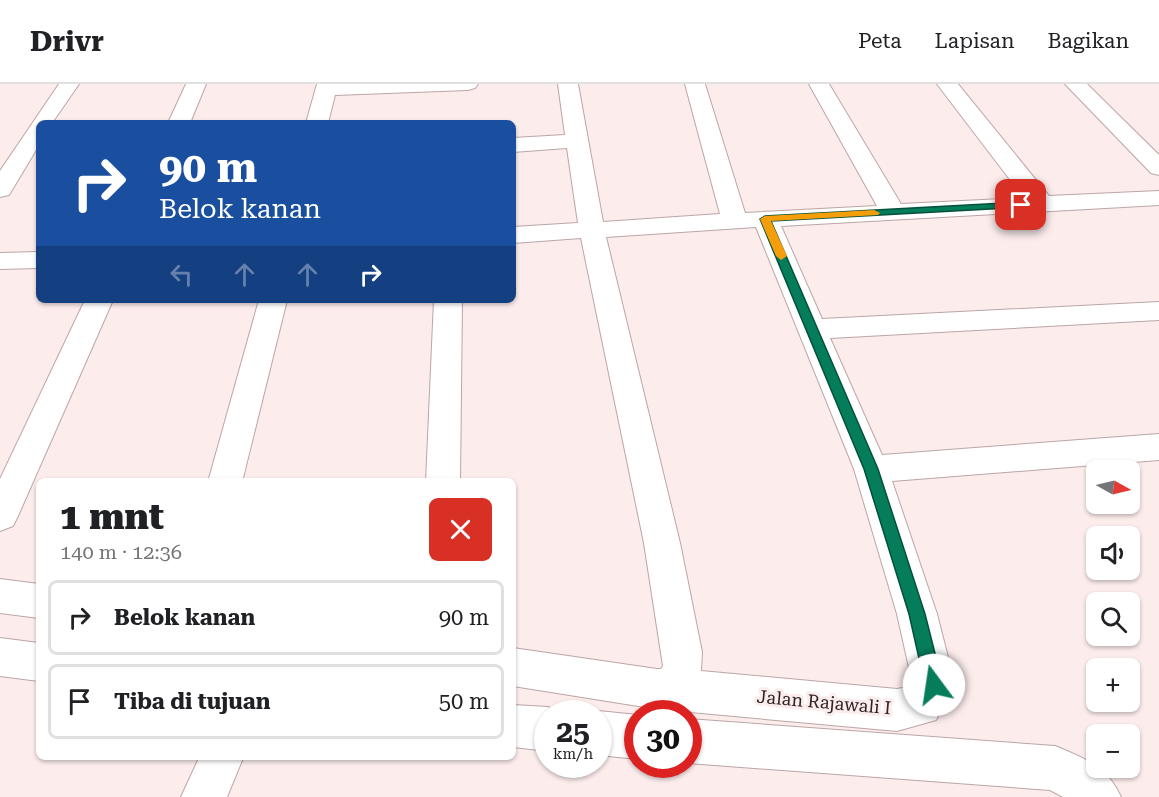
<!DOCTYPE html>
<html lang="id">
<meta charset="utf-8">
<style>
body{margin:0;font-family:"Roboto Serif",serif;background:#f6f6f6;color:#202124;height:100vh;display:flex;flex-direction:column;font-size:22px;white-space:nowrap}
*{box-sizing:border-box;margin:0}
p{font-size:20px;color:#757577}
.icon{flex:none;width:33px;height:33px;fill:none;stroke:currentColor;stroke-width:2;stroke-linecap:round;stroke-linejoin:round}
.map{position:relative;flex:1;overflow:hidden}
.sheet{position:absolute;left:36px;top:394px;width:480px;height:282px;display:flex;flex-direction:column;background:#fff;border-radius:9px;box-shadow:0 2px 4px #0004}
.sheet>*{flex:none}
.hud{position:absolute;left:36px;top:36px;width:480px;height:183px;border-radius:9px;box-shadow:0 2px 4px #0004;background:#1a4fa0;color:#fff;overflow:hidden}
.needle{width:39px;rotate:98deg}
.fabs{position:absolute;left:1086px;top:376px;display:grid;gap:12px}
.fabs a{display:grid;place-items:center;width:54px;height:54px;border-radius:9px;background:#fff;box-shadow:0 2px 4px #0004;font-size:30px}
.speed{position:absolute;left:534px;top:616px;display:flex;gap:12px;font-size:30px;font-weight:700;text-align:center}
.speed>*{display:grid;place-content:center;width:78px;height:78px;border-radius:50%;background:#fff;box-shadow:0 2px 4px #0004;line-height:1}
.speed small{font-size:15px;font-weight:400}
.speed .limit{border:9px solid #d22;background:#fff;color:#111}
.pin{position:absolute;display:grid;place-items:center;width:51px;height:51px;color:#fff;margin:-26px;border-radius:12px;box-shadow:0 3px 9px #0006}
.me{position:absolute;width:66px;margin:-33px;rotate:346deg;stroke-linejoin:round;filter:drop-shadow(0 0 4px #0008)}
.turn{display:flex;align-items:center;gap:21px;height:126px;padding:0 24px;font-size:27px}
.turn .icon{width:78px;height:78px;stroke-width:2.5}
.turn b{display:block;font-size:42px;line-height:51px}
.lanes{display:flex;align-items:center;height:57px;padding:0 24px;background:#0003;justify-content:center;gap:30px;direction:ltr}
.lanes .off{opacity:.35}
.round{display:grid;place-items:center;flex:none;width:63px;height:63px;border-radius:9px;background:#f6f6f6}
.overview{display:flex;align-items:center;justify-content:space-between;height:102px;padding:0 24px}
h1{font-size:36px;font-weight:800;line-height:45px}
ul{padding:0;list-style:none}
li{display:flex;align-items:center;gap:18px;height:75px;margin:0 12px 9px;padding:0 12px;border:3px solid #e0e0e0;border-radius:9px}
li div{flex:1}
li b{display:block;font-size:22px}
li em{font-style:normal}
header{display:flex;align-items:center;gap:36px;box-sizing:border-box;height:84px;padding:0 30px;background:#fff;border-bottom:2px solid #e0e0e0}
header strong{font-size:28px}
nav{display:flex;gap:33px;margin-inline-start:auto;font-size:21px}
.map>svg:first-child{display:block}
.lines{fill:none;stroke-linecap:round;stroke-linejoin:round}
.minor-casing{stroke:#bda5a6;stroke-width:2}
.minor{fill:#fff;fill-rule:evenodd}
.route{fill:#057d5b;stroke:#03513b;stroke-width:1.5}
.slow{fill:#f59e0b}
.labels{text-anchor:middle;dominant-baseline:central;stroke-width:6;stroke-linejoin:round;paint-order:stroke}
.street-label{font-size:18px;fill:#2d2324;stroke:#fcecec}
</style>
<header>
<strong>Drivr</strong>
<nav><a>Peta</a><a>Lapisan</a><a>Bagikan</a></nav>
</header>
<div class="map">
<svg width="1159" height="713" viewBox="0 0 1159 713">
<rect width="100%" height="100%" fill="#fcecec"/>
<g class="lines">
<!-- minor casing -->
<g class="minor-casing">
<g id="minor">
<path d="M59 0H79L52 39H39V61L9 111 0 113V87Z"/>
<path d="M186 0H206L190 39H168Z"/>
<path d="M317 0H478L475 4 468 6 335 11 328 39H306Z"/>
<path d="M558 0H578L603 138 720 130 685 0H705L745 129 877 122 809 0H829L901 120 1024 114 937 0H958L1049 112 1159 107V121L781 142 822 235 1159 218V236L830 254 882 371 1159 350V376L892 397 937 530 955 601 936 636 897 647 657 625 513 602V564L657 585H661L663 582 644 459 581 154 513 159V143L578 139 567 64 513 68V54L565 51ZM756 143 854 385 897 530 912 597 908 603 897 605 701 587 702 568 680 459 606 153Z"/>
<path d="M1065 0H1087L1159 71V91L1151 89Z"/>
<path d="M39 168V184L0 185V169Z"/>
<path d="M85 216H113L18 432 13 442 0 447V395Z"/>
<path d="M259 216H287L242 398H208Z"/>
<path d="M434 216H462L460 398H426Z"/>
<path d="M0 495 39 500V534L0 529Z"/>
<path d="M0 554 39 559V597L0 592Z"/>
<path d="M513 621 548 623 563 630H548V667L513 663Z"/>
<path d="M598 627 638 631V675L598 671V630H592Z"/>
<path d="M688 635 1055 662C1084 674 1108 683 1121 713H1063L1050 706 688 679Z"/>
<path d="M199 674H243L227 713H181Z"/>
</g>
</g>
<!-- minor -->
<use href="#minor" class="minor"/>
</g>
<!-- route -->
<path class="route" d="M1021 118 1026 121 1025 123 771 137 878 385 925 530 943 601 940 607 934 609 928 607 925 601 909 530 864 385 760 135 765 132Z"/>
<!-- slow -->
<path class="slow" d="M874 126 880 129 878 131 771 137 787 172 781 176 776 172 760 135 765 132Z"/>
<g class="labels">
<!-- street labels -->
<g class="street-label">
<text transform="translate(824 618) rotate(5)">Jalan Rajawali I</text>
</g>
</g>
</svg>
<div class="fabs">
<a><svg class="needle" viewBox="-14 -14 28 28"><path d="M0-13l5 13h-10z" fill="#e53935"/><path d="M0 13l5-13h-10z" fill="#757577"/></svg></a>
<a><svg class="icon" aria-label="sound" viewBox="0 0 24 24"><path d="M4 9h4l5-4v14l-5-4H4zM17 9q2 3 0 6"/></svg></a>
<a><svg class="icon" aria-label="search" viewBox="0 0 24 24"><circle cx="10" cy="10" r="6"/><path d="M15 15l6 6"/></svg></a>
<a>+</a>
<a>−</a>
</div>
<div class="speed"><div>25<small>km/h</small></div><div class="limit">30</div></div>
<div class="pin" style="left:1021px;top:121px;background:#d93025"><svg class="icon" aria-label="arrive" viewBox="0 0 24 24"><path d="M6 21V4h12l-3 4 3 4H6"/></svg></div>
<svg class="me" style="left:934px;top:601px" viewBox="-20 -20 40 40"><circle r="19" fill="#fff"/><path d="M0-13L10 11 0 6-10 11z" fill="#057d5b"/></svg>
<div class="hud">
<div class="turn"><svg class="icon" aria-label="right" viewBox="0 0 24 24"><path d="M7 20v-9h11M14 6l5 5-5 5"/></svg><div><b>90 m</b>Belok kanan</div></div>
<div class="lanes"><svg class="icon off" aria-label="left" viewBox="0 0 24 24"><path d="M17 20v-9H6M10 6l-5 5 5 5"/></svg><svg class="icon off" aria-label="ahead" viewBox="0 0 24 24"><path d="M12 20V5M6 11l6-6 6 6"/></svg><svg class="icon off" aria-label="ahead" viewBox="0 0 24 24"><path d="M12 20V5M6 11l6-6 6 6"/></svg><svg class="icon" aria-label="right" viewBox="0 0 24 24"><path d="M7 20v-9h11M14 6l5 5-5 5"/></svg></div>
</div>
<section class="sheet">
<div class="overview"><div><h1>1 mnt</h1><p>140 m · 12:36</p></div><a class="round" style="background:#d93025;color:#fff"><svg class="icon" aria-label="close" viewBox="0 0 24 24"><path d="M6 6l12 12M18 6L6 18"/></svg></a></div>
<ul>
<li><svg class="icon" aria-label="right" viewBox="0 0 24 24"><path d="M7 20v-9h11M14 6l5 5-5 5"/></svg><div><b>Belok kanan</b></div><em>90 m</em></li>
<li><svg class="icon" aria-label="arrive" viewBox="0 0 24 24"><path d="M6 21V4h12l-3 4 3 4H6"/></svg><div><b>Tiba di tujuan</b></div><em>50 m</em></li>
</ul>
</section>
</div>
